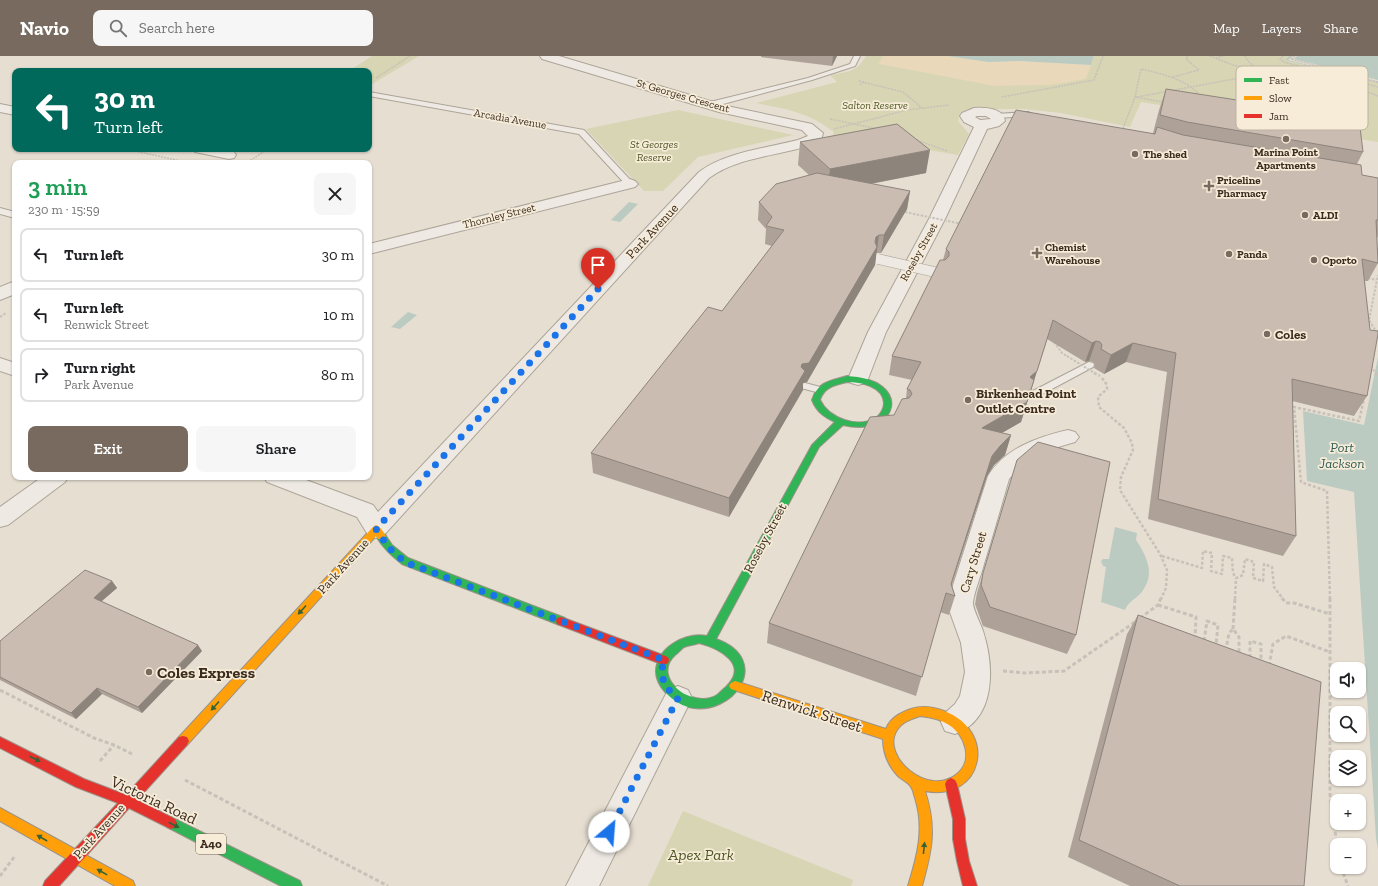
<!DOCTYPE html>
<meta charset="utf-8">
<style>
body{margin:0;font-family:"Zilla Slab",serif;background:#f6f6f6;color:#202124;height:100vh;display:flex;flex-direction:column;font-size:15px;white-space:nowrap}
*{box-sizing:border-box;margin:0}
p{font-size:13px;color:#757577}
.icon{flex:none;width:22px;height:22px;fill:none;stroke:currentColor;stroke-width:2;stroke-linecap:round;stroke-linejoin:round}
.map{position:relative;flex:1;overflow:hidden}
.drawer{position:absolute;left:12px;top:104px;width:360px;height:320px;display:flex;flex-direction:column;background:#fff;border-radius:8px;box-shadow:0 1px 3px #0004}
.drawer>*{flex:none}
.banner{position:absolute;left:12px;top:12px;width:360px;height:84px;border-radius:8px;box-shadow:0 1px 3px #0004;background:#00695c;color:#fff;overflow:hidden}
.buttons{position:absolute;left:1330px;top:606px;display:grid;gap:8px}
.buttons a{display:grid;place-items:center;width:36px;height:36px;border-radius:8px;background:#fff;box-shadow:0 1px 3px #0004;font-size:20px}
.pin{position:absolute;display:grid;place-items:center;width:34px;height:34px;color:#fff;margin:-41px -17px;border-radius:50% 50% 50% 0;rotate:-45deg;box-shadow:0 0 4px #0007}
.pin .icon{rotate:45deg}
.me{position:absolute;width:44px;margin:-22px;rotate:27deg;stroke-linejoin:round;filter:drop-shadow(0 0 3px #0008)}
.turn{display:flex;align-items:center;gap:14px;height:84px;padding:0 16px;font-size:18px}
.turn .icon{width:52px;height:52px;stroke-width:2.5}
.turn b{display:block;font-size:28px;line-height:34px}
.round{display:grid;place-items:center;flex:none;width:42px;height:42px;border-radius:8px;background:#f6f6f6}
.summary{display:flex;align-items:center;justify-content:space-between;height:68px;padding:0 16px}
h1{font-size:24px;font-weight:600;line-height:30px;color:#1e9e55}
.button{display:flex;gap:8px;margin-top:auto;padding:8px 16px}
.button a{flex:1;height:46px;border-radius:8px;background:#786a5e;color:#fff;font-size:16px;font-weight:600;line-height:46px;text-align:center}
.button a+a{background:#f6f6f6;color:#202124}
ul{padding:0;list-style:none}
li{display:flex;align-items:center;gap:12px;height:54px;margin:0 8px 6px;padding:0 8px;border:2px solid #e0e0e0;border-radius:8px}
li div{flex:1}
li b{display:block;font-size:15px}
li em{font-style:normal}
header{display:flex;align-items:center;gap:24px;box-sizing:border-box;height:56px;padding:0 20px;background:#786a5e;color:#fff}
header strong{font-size:19px}
nav{display:flex;gap:22px;margin-inline-start:auto;font-size:14px}
.search{width:280px;height:36px;background:#f6f6f6;display:flex;align-items:center;gap:10px;box-sizing:border-box;padding:0 14px;border-radius:8px;color:#757577;font-size:15px}
.map>svg:first-child{display:block}
.green{fill:#d7d5b3}
.sand{fill:#e9d8b9}
.water{fill:#bbcbc1}
.pier{fill:#e6ded1}
.lines{fill:none;stroke-linecap:round;stroke-linejoin:round}
.lane-casing{stroke:#aca499;stroke-width:2}
.street-casing{stroke:#aca499;stroke-width:2}
.fast-casing{stroke:#9c9389;stroke-width:2}
.slow-casing{stroke:#9c9389;stroke-width:2}
.jam-casing{stroke:#9c9389;stroke-width:2}
.path-far3{stroke:#c7c1b9;stroke-width:1.5;stroke-dasharray:2 1;stroke-linecap:butt}
.path-far2{stroke:#c7c1b9;stroke-width:2;stroke-dasharray:2.5 1.5;stroke-linecap:butt}
.path-far1{stroke:#c7c1b9;stroke-width:2.5;stroke-dasharray:3 2;stroke-linecap:butt}
.path{stroke:#c7c1b9;stroke-width:3;stroke-dasharray:4 2.5;stroke-linecap:butt}
.lane{fill:#eeeae3;fill-rule:evenodd}
.street{fill:#eeeae3;fill-rule:evenodd}
.fast{fill:#30b455;fill-rule:evenodd}
.slow{fill:#ff9f0a;fill-rule:evenodd}
.jam{fill:#e5322d;fill-rule:evenodd}
.lane-bridge-casing{stroke:#aca499;stroke-width:11;stroke-linecap:butt}
.path-bridge-far1{stroke:#c7c1b9;stroke-width:2;stroke-dasharray:2.5 1.5;stroke-linecap:butt}
.path-bridge{stroke:#c7c1b9;stroke-width:2.5;stroke-dasharray:3 2;stroke-linecap:butt}
.lane-bridge{stroke:#eeeae3;stroke-width:10}
.wall{fill:#aea298}
.shaded-wall{fill:#8d847c}
.building{fill:#cabcb1;stroke:#8d847c}
.oneway{fill:#376235}
.route{stroke:#1a73e8;stroke-width:7;stroke-dasharray:0 12.6}
.poi-dot{fill:#786a5e;stroke:#f6ecd8;stroke-width:1.5}
.labels{text-anchor:middle;dominant-baseline:central;stroke-width:3.5;stroke-linejoin:round;paint-order:stroke}
.far-street-label{font-size:11px;fill:#3c2c20;stroke:#f6ecd8}
.far-park-label{font-size:11px;font-style:italic;fill:#4f5926;stroke:#f6ecd8}
.far-poi-label{font-size:11px;font-weight:bold;fill:#3c2c20;stroke:#f6ecd8;text-anchor:start}
.shield{fill:#f6ecd8;stroke:#746657;stroke-width:1}
.shield-label{font-size:12px;font-weight:bold;fill:#3c2c20}
.street-label{font-size:13px;fill:#3c2c20;stroke:#f6ecd8}
.poi-label{font-size:13px;font-weight:bold;fill:#3c2c20;stroke:#f6ecd8;text-anchor:start}
.water-label{font-size:14px;font-style:italic;fill:#2f5c56;stroke:#f6ecd8}
.near-poi-label{font-size:16px;font-weight:bold;fill:#3c2c20;stroke:#f6ecd8;text-anchor:start}
.near-street-label{font-size:16px;fill:#3c2c20;stroke:#f6ecd8}
.near-park-label{font-size:16px;font-style:italic;fill:#4f5926;stroke:#f6ecd8}
.key{fill:#f6ecd8;stroke:#beb2a1;stroke-width:1}
.key-label{font-size:11px;fill:#3c2c20}
</style>
<header>
<strong>Navio</strong>
<div class="search"><svg class="icon" aria-label="search" viewBox="0 0 24 24"><circle cx="10" cy="10" r="6"/><path d="M15 15l6 6"/></svg>Search here</div>
<nav><a>Map</a><a>Layers</a><a>Share</a></nav>
</header>
<div class="map">
<svg width="1378" height="830" viewBox="0 0 1378 830">
<rect width="100%" height="100%" fill="#e6ded1"/>
<!-- green -->
<g class="green">
<path d="M372 0H419L369 30V15H349Z"/>
<path d="M866 0H883L879 8 1091 9 1094 0H1289L1285 4 1378 27V86L1141 46 1130 71 1061 57 1024 53H968L960 57 958 65 969 78 958 99 889 87H829L834 76C808 56 787 53 756 47L837 26 830 19C847 16 857 16 866 0Z"/>
<path d="M678 54 793 79 698 101 663 135H644L586 73Z"/>
<path d="M683 755 853 824 851 830H648Z"/>
</g>
<!-- sand -->
<path class="sand" d="M883 0H948L988 6 1020 5 1091 9 1086 23 1050 29 995 30 879 8Z"/>
<!-- water -->
<g class="water">
<path d="M948 0H1094L1091 9 1020 5 988 6Z"/>
<path d="M1289 0H1378V27L1285 4Z"/>
<path d="M629 146 638 148 620 166 611 164Z"/>
<path d="M408 256 417 259 400 273 391 271Z"/>
<path d="M1378 301V793L1376 782 1354 436 1307 425 1303 355 1364 369Z"/>
<path d="M1115 471 1137 477 1136 484C1148 502 1156 520 1140 538 1134 544 1128 546 1125 554L1101 546 1106 511 1103 510 1101 505 1103 503H1109Z"/>
</g>
<!-- pier -->
<path class="pier" d="M1293 0H1297L1294 3 1378 24V26L1288 4Z"/>
<g class="lines">
<!-- lane casing -->
<g class="lane-casing">
<g id="lane">
<path d="M854 0H860L855 10 812 24 712 51H706L705 49 706 47 808 22 850 8Z"/>
<path d="M369 36 584 74 634 128 633 130H627L579 78 369 40Z"/>
<path d="M1028 56 1032 58 1031 60 996 62 992 60 996 58Z"/>
<path d="M0 152 15 156V162L0 158Z"/>
<path d="M1089 306 1093 307 1094 309 1093 311 1035 342H1027L1025 340 1027 338Z"/>
<path d="M805 327 824 332 825 334 824 336 820 337 801 332 800 330 801 328Z"/>
</g>
</g>
<!-- street casing -->
<g class="street-casing">
<g id="street">
<path d="M540 0H559L727 50 812 68 823 77C822 80 822 83 820 85 813 90 801 92 793 94 765 101 733 104 709 122L384 479 376 482 368 479 357 461 267 426 264 421H298L373 449 378 456 699 116C725 96 767 92 798 84L808 80 802 74 719 56 542 3Z"/>
<path d="M0 48 15 51V59L0 56Z"/>
<path d="M974 52C984 51 1004 52 1005 65L999 70 987 73 945 163 886 276 868 323 865 327 858 329 851 327 848 323 868 276 929 163 974 71 964 66 960 60 962 57ZM977 60H986L991 63 980 64 975 61Z"/>
<path d="M193 93H221L234 96 236 99 234 102 229 103 195 96Z"/>
<path d="M630 123 635 125 638 128 635 131 369 198V188Z"/>
<path d="M15 225V238L0 244V231Z"/>
<path d="M0 302 15 307V320L0 315Z"/>
<path d="M1068 374 1075 376 1079 381 1075 386C1049 393 1028 402 1009 423 1001 451 993 479 984 508 981 520 975 533 973 546 972 552 981 568 983 575 994 609 997 663 955 678L945 675 941 666 945 657 955 648 960 640 965 616 961 587 947 548 988 420C1005 392 1038 381 1068 374Z"/>
<path d="M42 421H68L65 426 8 469 0 471V451Z"/>
<path d="M678 630 688 634 692 642 599 830H566L668 634Z"/>
</g>
</g>
<!-- fast casing -->
<g class="fast-casing">
<g id="fast">
<path d="M847 320C913 323 900 382 843 369L819 391 716 583C774 604 733 662 688 651 673 647 655 630 656 614 658 591 686 576 707 580L812 389 835 366C824 361 817 356 812 344 818 325 831 325 847 320ZM847 326C861 326 883 330 884 347 884 352 881 358 877 361 859 373 829 363 820 344 824 331 835 329 847 326ZM699 587C719 592 750 608 726 631 723 633 720 637 717 639 693 654 650 622 675 599 678 597 681 593 684 591 689 589 694 589 699 587Z"/>
<path d="M381 476 384 477 392 489 408 502 565 562 566 565 565 568 561 569 557 568 402 508C391 499 383 492 376 480L378 477Z"/>
<path d="M171 761 300 825 302 830H281L167 771 165 767 167 763Z"/>
</g>
</g>
<!-- slow casing -->
<g class="slow-casing">
<g id="slow">
<path d="M376 469C381 471 383 476 386 480L384 483H378L376 480 187 689 183 690 179 689 177 685 179 681 373 471Z"/>
<path d="M735 625 886 673C890 662 900 657 911 653 923 649 933 651 944 655 998 675 983 746 925 735 937 772 932 794 922 830H908C917 801 925 773 915 742 914 739 913 733 911 731 909 727 903 724 899 721 889 711 883 697 883 683L731 633 729 630 731 627ZM920 660C930 661 940 663 949 669 965 679 974 704 957 718 928 742 880 700 897 674 902 666 911 663 920 660Z"/>
<path d="M0 752 133 825 135 830H115L0 765Z"/>
</g>
</g>
<!-- jam casing -->
<g class="jam-casing">
<g id="jam">
<path d="M561 561 668 601 669 604 668 607 664 609 557 568 556 565 557 562Z"/>
<path d="M183 680 187 681 189 685 187 689 137 744 175 763 177 767 175 771 171 773 129 752 59 830H43L45 825 118 747 76 731 0 692V681L84 723 126 739 179 681Z"/>
<path d="M951 722 955 724 957 728 965 763V783L969 805 977 830H963L957 805 953 783V763L945 728 947 724Z"/>
</g>
</g>
<!-- path-far3 -->
<g class="path-far3">
<path d="M1210 0 1233 9 1262 16"/>
<path d="M1245 0C1253 17 1282 23 1299 24 1308 25 1316 24 1324 25 1342 28 1361 33 1378 40"/>
<path d="M1283 0 1280 3 1284 6 1378 31"/>
<path d="M1295 0 1291 3 1378 26"/>
<path d="M1216 2 1223 0"/>
<path d="M1173 21 1199 14 1186 3 1188 0"/>
<path d="M376 22 410 0"/>
<path d="M859 25 903 36 922 52"/>
<path d="M860 29 864 26"/>
<path d="M1002 41 1094 24 1103 0"/>
<path d="M1135 41 1163 46"/>
<path d="M1137 41 1266 17"/>
<path d="M940 50 949 49"/>
<path d="M830 63 878 73"/>
<path d="M834 73 907 54 940 50"/>
<path d="M1122 75 1135 41 1141 13C1162 18 1182 22 1198 37V40"/>
<path d="M914 83 947 95"/>
<path d="M126 93 185 106"/>
<path d="M248 106 268 93"/>
</g>
<!-- path-far2 -->
<g class="path-far2">
<path d="M1368 222 1376 224"/>
<path d="M0 261 6 257"/>
<path d="M1377 277 1369 264 1378 219"/>
<path d="M1054 286 1062 297 1067 300"/>
<path d="M1371 310 1376 318"/>
</g>
<!-- path-far1 -->
<g class="path-far1">
<path d="M1376 317 1378 320"/>
<path d="M1102 322 1107 329V333L1098 341 1099 351 1124 372 1132 387 1133 394 1121 421 1120 434 1160 498 1167 514 1166 532 1161 543"/>
<path d="M1162 500 1202 512 1203 495 1212 497 1211 515 1222 518 1223 500 1232 502 1233 517 1236 522 1243 519 1245 503 1254 506 1253 522 1263 525 1264 508 1272 511 1274 531 1283 543"/>
<path d="M1235 543 1236 522"/>
<path d="M1330 543 1327 435 1301 426 1294 351 1359 365 1364 343"/>
</g>
<!-- path -->
<g class="path">
<path d="M1282 542 1286 547H1294L1330 558"/>
<path d="M1330 542V739L1337 789"/>
<path d="M1158 549 1196 561 1195 582"/>
<path d="M1140 562 1158 549 1161 542"/>
<path d="M1233 573 1235 542"/>
<path d="M1204 585 1207 565 1218 569 1216 589"/>
<path d="M1224 592 1226 593 1229 577 1233 573 1239 581V598"/>
<path d="M1250 602V585L1261 588V606"/>
<path d="M1269 610 1273 588 1286 580 1330 596"/>
<path d="M1003 615 1025 617 1064 615 1135 566"/>
<path d="M0 634 94 682 114 689 132 698"/>
<path d="M100 705 114 689"/>
<path d="M185 724 388 830"/>
<path d="M1341 811 1348 830"/>
<path d="M0 820 15 800"/>
</g>
<!-- lane -->
<use href="#lane" class="lane"/>
<!-- street -->
<use href="#street" class="street"/>
<!-- fast -->
<use href="#fast" class="fast"/>
<!-- slow -->
<use href="#slow" class="slow"/>
<!-- jam -->
<use href="#jam" class="jam"/>
<!-- lane-bridge casing -->
<g class="lane-bridge-casing">
<path id="lane-bridge" d="M878 203 939 217"/>
</g>
<!-- path-bridge-far1 -->
<g class="path-bridge-far1">
<path d="M905 156 962 168"/>
<path d="M1067 300 1096 318"/>
</g>
<!-- path-bridge -->
<path class="path-bridge" d="M1094 317 1100 320"/>
<!-- lane-bridge -->
<use href="#lane-bridge" class="lane-bridge"/>
</g>
<!-- wall -->
<g class="wall">
<path d="M761 0H837L832 10 761 1Z"/>
<path d="M1166 33 1363 96 1357 108 1362 119 1378 122V180L1377 182 1378 207 1368 225H1365L1367 340 1354 360 1292 345 1296 480 1283 500 1148 463 1167 316 1126 306 1104 318 1094 312 1095 308 1093 306 1089 305 1085 306 1047 283 1021 366 1002 377 1011 379 1005 399 994 409 987 420 952 529 955 540 949 559 940 556 916 640 767 587 769 567 894 359 906 342 907 333 912 324 889 319 892 300 943 204 946 193 1153 77 1159 54Z"/>
<path d="M800 86 926 117 871 128 910 135 907 153 881 197H876L875 209 807 326 803 327V334L729 461 593 417 591 397 722 255 772 190 765 188 766 173 758 164 759 146 809 119 798 109Z"/>
<path d="M1017 404 1076 579 1067 598 983 570 975 548 977 537Z"/>
<path d="M112 525 117 532 101 546 202 595 142 657 102 638 76 663 0 624V585Z"/>
<path d="M1138 559 1304 830H1130L1068 801 1127 578Z"/>
</g>
<!-- shaded-wall -->
<g class="shaded-wall">
<path d="M833 0H837L832 10Z"/>
<path d="M930 94 926 117 827 136 830 113Z"/>
<path d="M910 135 907 153 881 197 884 179Z"/>
<path d="M879 179 875 209 807 326 803 327V334L729 461V442L801 311 802 308 876 181Z"/>
<path d="M1053 264 1021 366 977 391 982 372 1030 321Z"/>
<path d="M1096 285 1089 305 1085 306 1092 287Z"/>
<path d="M1133 287 1126 306 1104 318 1111 299Z"/>
<path d="M1011 379 1005 399 994 409 987 420 948 538 992 400 1000 390Z"/>
<path d="M112 525 117 532 98 548 94 542Z"/>
<path d="M198 589 202 595 142 657 138 651Z"/>
<path d="M97 632 102 638 76 663 71 657Z"/>
</g>
<!-- building -->
<g class="building">
<path d="M1166 33 1359 63 1363 96 1187 66 1160 59Z"/>
<path d="M1016 54 1155 78 1157 71 1183 79 1361 109 1362 119 1378 122V164H1376L1378 207 1362 203 1370 274 1378 275V278L1367 340 1292 323 1296 480 1158 443 1176 297 1133 287 1111 299 1101 293 1102 289 1100 286 1096 285 1092 287 1053 264 1037 315 1030 321 1034 324 1027 346 982 372 1011 379 1000 390 992 400 951 528 955 540 946 537 922 621 769 567 870 361 894 359 902 343 909 342 912 338 910 334 907 333 921 306 892 300 940 204H945L949 200V196L946 193Z"/>
<path d="M897 68 930 94 830 113 800 86Z"/>
<path d="M817 117 910 135 884 179H879L876 181 875 186 877 191 809 307 802 308 801 311 805 315 729 442 591 397 708 251 722 255 784 174 766 170 772 161 759 146 776 128Z"/>
<path d="M1038 386 1110 406 1076 579 990 551 981 529 983 517 1017 404Z"/>
<path d="M85 514 112 525 94 542 198 589 138 651 97 632 71 657 0 621V585Z"/>
<path d="M1138 559 1321 626 1304 830H1180L1079 784Z"/>
</g>
<!-- one-way arrows -->
<defs><path id="oneway-solid" d="M-6-.8H1V-3.2L6.5 0L1 3.2V.8H-6Z"/></defs>
<g class="oneway">
<use href="#oneway-solid" transform="translate(302 554) rotate(132)"/>
<use href="#oneway-solid" transform="translate(215 650) rotate(132)"/>
<use href="#oneway-solid" transform="translate(35 703) rotate(27)"/>
<use href="#oneway-solid" transform="translate(174 769) rotate(27)"/>
<use href="#oneway-solid" transform="translate(42 782) rotate(-150)"/>
<use href="#oneway-solid" transform="translate(924 792) rotate(-84)"/>
<use href="#oneway-solid" transform="translate(102 816) rotate(-151)"/>
</g>
<g class="lines">
<!-- route -->
<path class="route" d="M598 233 376 473 389 492 405 506 664 604C659 620 664 632 678 642L609 776"/>
</g>
<!-- markers -->
<g class="poi-dot">
<circle cx="1286" cy="83" r="4"/>
<circle cx="1135" cy="98" r="4"/>
<path d="M1207 124h4v4h4v4h-4v4h-4v-4h-4v-4h4z"/>
<circle cx="1305" cy="159" r="4"/>
<path d="M1035 191h4v4h4v4h-4v4h-4v-4h-4v-4h4z"/>
<circle cx="1229" cy="198" r="4"/>
<circle cx="1314" cy="204" r="4"/>
<circle cx="1267" cy="278" r="4"/>
<circle cx="968" cy="344" r="4"/>
<circle cx="149" cy="616" r="4"/>
</g>
<g class="labels">
<!-- far-street labels -->
<g class="far-street-label">
<text transform="translate(683 40) rotate(16)">St Georges Crescent</text>
<text transform="translate(510 63) rotate(10)">Arcadia Avenue</text>
<text transform="translate(499 160) rotate(-14)">Thornley Street</text>
<text transform="translate(919 196) rotate(-61)">Roseby Street</text>
</g>
<!-- far-park labels -->
<g class="far-park-label">
<text x="875" y="49">Salton Reserve</text>
<text x="654" y="88">St Georges<tspan x="654" dy="13">Reserve</tspan></text>
</g>
<!-- far-poi labels -->
<g class="far-poi-label">
<text x="1286" y="96" text-anchor="middle">Marina Point<tspan x="1286" dy="13">Apartments</tspan></text>
<text x="1143" y="98">The shed</text>
<text x="1217" y="124">Priceline<tspan x="1217" dy="13">Pharmacy</tspan></text>
<text x="1313" y="159">ALDI</text>
<text x="1045" y="191">Chemist<tspan x="1045" dy="13">Warehouse</tspan></text>
<text x="1237" y="198">Panda</text>
<text x="1322" y="204">Oporto</text>
</g>
<!-- shield labels -->
<rect class="shield" x="196" y="778" width="30" height="20" rx="3"/>
<g class="shield-label">
<text x="211" y="788">A40</text>
</g>
<!-- street labels -->
<g class="street-label">
<text transform="translate(652 175) rotate(-47)">Park Avenue</text>
<text transform="translate(765 482) rotate(-62)">Roseby Street</text>
<text transform="translate(973 506) rotate(-73)">Cary Street</text>
<text transform="translate(343 510) rotate(-48)">Park Avenue</text>
<text transform="translate(99 775) rotate(-48)">Park Avenue</text>
</g>
<!-- poi labels -->
<g class="poi-label">
<text x="1275" y="278">Coles</text>
<text x="976" y="337">Birkenhead Point<tspan x="976" dy="15">Outlet Centre</tspan></text>
</g>
<!-- water labels -->
<g class="water-label">
<text x="1342" y="391">Port<tspan x="1342" dy="16">Jackson</tspan></text>
</g>
<!-- near-poi labels -->
<g class="near-poi-label">
<text x="157" y="616">Coles Express</text>
</g>
<!-- near-street labels -->
<g class="near-street-label">
<text transform="translate(812 655) rotate(18)">Renwick Street</text>
<text transform="translate(154 744) rotate(25)">Victoria Road</text>
</g>
<!-- near-park labels -->
<g class="near-park-label">
<text x="701" y="798">Apex Park</text>
</g>
</g>
<!-- legend -->
<rect x="1236" y="10" width="132" height="64" rx="6" class="key"/>
<rect x="1244" y="22" width="18" height="4" fill="#30b455"/>
<rect x="1244" y="40" width="18" height="4" fill="#ff9f0a"/>
<rect x="1244" y="58" width="18" height="4" fill="#e5322d"/>
<g class="key-label">
<text x="1269" y="28">Fast</text>
<text x="1269" y="46">Slow</text>
<text x="1269" y="64">Jam</text>
</g>
</svg>
<div class="buttons">
<a><svg class="icon" aria-label="sound" viewBox="0 0 24 24"><path d="M4 9h4l5-4v14l-5-4H4zM17 9q2 3 0 6"/></svg></a>
<a><svg class="icon" aria-label="search" viewBox="0 0 24 24"><circle cx="10" cy="10" r="6"/><path d="M15 15l6 6"/></svg></a>
<a><svg class="icon" aria-label="layers" viewBox="0 0 24 24"><path d="M12 4l9 5-9 5-9-5zM3 14l9 5 9-5"/></svg></a>
<a>+</a>
<a>−</a>
</div>
<div class="pin" style="left:598px;top:233px;background:#d93025"><svg class="icon" aria-label="arrive" viewBox="0 0 24 24"><path d="M6 21V4h12l-3 4 3 4H6"/></svg></div>
<svg class="me" style="left:609px;top:776px" viewBox="-20 -20 40 40"><circle r="19" fill="#fff"/><path d="M0-13L10 11 0 6-10 11z" fill="#1a73e8"/></svg>
<div class="banner">
<div class="turn"><svg class="icon" aria-label="left" viewBox="0 0 24 24"><path d="M17 20v-9H6M10 6l-5 5 5 5"/></svg><div><b>30 m</b>Turn left</div></div>
</div>
<section class="drawer">
<div class="summary"><div><h1>3 min</h1><p>230 m · 15:59</p></div><a class="round"><svg class="icon" aria-label="close" viewBox="0 0 24 24"><path d="M6 6l12 12M18 6L6 18"/></svg></a></div>
<ul>
<li><svg class="icon" aria-label="left" viewBox="0 0 24 24"><path d="M17 20v-9H6M10 6l-5 5 5 5"/></svg><div><b>Turn left</b></div><em>30 m</em></li>
<li><svg class="icon" aria-label="left" viewBox="0 0 24 24"><path d="M17 20v-9H6M10 6l-5 5 5 5"/></svg><div><b>Turn left</b><p>Renwick Street</p></div><em>10 m</em></li>
<li><svg class="icon" aria-label="right" viewBox="0 0 24 24"><path d="M7 20v-9h11M14 6l5 5-5 5"/></svg><div><b>Turn right</b><p>Park Avenue</p></div><em>80 m</em></li>
</ul>
<div class="button"><a>Exit</a><a>Share</a></div>
</section>
</div>
